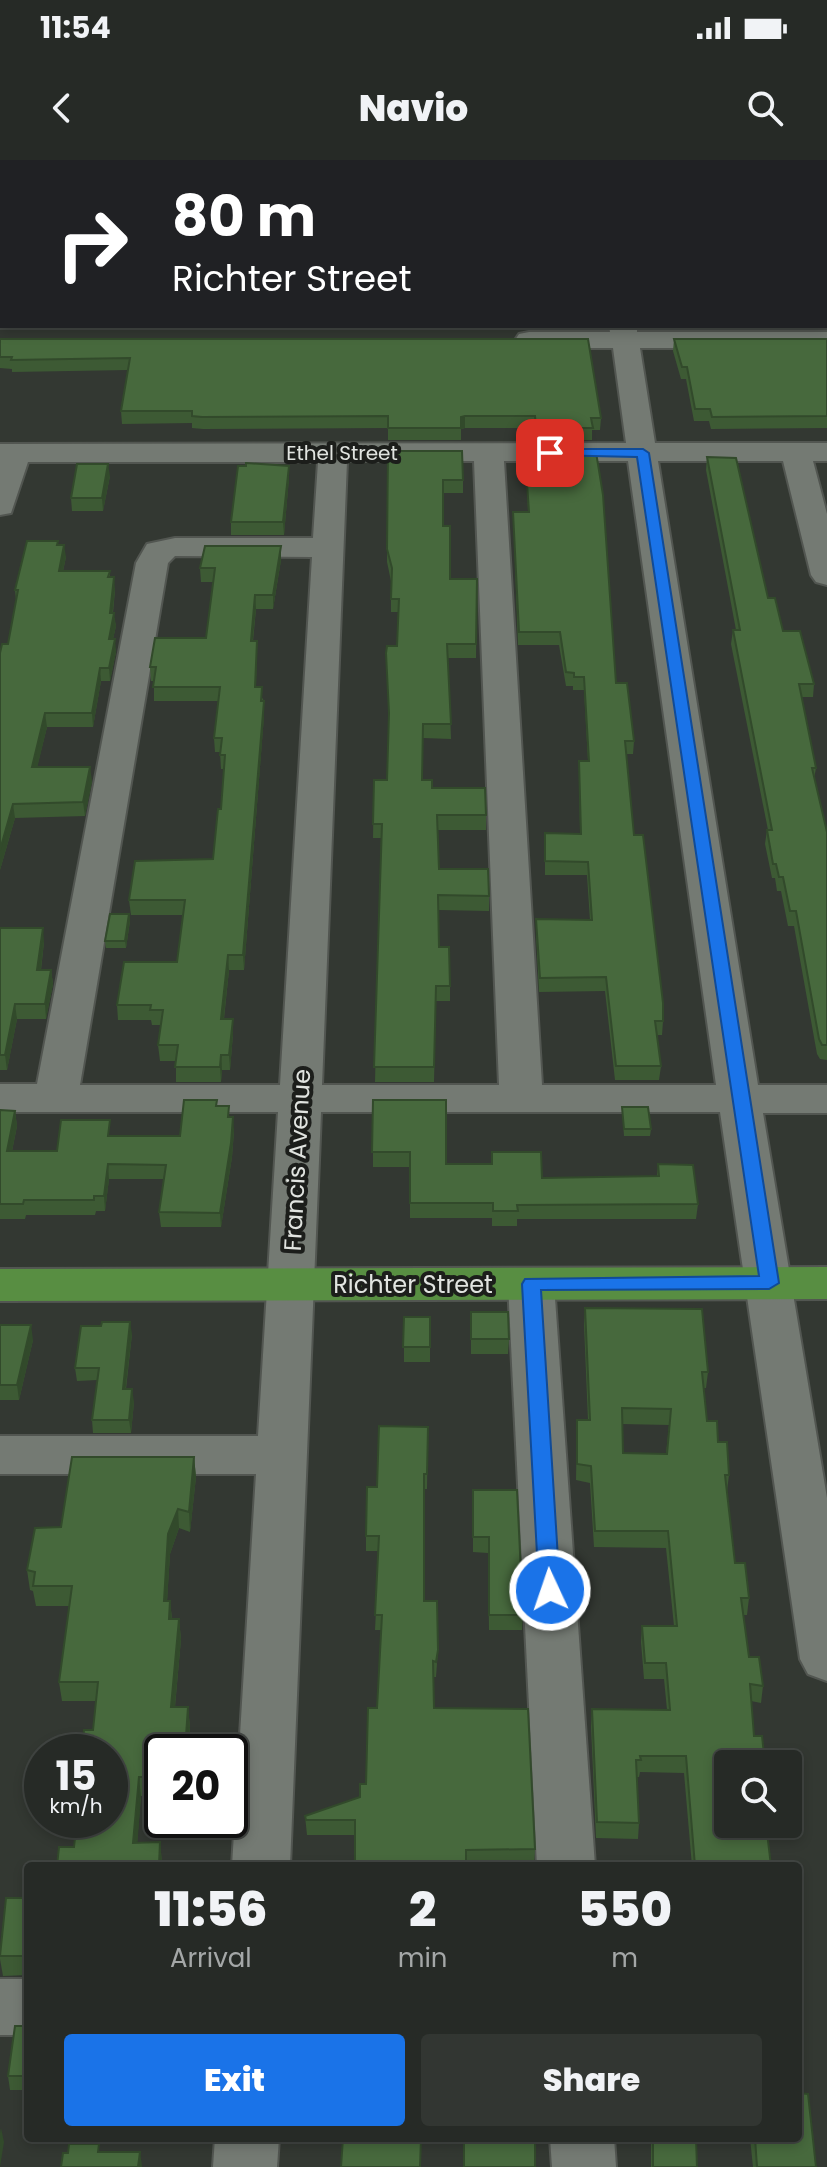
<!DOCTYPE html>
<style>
body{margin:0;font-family:Poppins,sans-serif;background:#323632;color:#f1f3f6;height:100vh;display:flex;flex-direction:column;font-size:30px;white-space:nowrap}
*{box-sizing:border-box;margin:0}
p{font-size:26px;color:#a4a7a7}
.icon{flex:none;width:44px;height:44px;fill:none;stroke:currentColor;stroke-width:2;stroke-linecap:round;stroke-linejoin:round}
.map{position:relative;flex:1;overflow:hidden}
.details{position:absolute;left:24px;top:1702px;width:778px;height:280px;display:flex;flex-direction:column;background:#262a26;border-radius:8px;box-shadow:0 4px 12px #0003,0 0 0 2px #424643}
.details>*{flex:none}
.top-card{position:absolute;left:0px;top:0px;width:828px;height:168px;box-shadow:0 4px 12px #0003,0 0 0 2px #424643;background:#202124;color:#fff;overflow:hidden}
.buttons{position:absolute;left:714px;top:1590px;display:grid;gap:16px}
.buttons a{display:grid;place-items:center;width:88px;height:88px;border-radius:8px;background:#262a26;box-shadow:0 4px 12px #0003,0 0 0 2px #424643;font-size:40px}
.speed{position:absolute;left:24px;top:1574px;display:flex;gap:16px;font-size:40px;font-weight:700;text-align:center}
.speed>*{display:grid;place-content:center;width:104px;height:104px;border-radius:50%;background:#262a26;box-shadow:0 4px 12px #0003,0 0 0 2px #424643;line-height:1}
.speed small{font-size:20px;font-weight:400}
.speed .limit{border:4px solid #111;border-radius:12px;background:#fff;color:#111}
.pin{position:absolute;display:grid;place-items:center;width:68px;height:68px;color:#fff;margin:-34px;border-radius:16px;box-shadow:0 4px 12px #0006}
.me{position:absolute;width:88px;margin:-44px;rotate:357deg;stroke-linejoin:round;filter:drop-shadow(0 0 6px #0008)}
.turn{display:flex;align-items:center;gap:28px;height:168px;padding:0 40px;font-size:36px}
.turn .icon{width:104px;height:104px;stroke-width:2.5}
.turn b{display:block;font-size:56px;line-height:68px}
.eta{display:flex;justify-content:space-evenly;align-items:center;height:136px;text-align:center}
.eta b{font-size:48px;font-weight:800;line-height:56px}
.cta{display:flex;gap:16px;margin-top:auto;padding:16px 40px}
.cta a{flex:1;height:92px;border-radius:8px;background:#1a73e8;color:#fff;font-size:32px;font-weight:800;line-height:92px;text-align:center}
.cta a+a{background:#323632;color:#f1f3f6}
.status{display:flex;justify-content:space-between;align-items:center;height:56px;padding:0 40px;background:#262a26;direction:ltr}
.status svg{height:22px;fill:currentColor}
header{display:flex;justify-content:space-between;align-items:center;height:104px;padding:0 40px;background:#262a26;font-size:36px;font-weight:800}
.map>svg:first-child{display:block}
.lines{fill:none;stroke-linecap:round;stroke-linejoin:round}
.minor-casing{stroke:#525651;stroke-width:4}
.major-casing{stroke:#525651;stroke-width:4}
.minor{fill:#747a73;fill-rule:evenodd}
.major{fill:#588e42;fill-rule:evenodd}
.wall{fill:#3d5a34;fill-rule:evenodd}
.shaded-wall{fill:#324a2b}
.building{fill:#47693d;stroke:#324a2b;stroke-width:2;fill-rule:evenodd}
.route{fill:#1a73e8;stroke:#114b97;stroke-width:2}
.labels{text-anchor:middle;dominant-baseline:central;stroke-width:8;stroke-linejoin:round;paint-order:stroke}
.far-street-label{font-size:20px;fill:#e1e4e0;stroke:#1c1e1b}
.street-label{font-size:24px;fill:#e1e4e0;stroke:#1c1e1b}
</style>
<div class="status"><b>11:54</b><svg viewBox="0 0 49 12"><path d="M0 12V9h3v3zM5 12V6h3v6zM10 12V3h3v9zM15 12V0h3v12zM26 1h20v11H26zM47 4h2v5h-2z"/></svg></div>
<header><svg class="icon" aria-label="back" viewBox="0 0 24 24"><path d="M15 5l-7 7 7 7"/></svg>Navio<svg class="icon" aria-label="search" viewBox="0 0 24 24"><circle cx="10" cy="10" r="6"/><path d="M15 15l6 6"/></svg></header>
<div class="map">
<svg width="827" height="2007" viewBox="0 0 827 2007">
<rect width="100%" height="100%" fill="#333832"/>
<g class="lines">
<!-- minor casing -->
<g class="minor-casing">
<g id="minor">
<rect x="311" y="0" width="24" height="2"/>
<path d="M542 0H566V1L543 2Z"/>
<path d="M768 0H792L793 2H769Z"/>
<path d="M609 166H637V172H827V188H640L655 283H827V301H813L827 354V425L816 422 811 415 783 301H658L758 925H827V953H763L827 1338V1521L808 1514 800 1499 720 952H321L290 1706H232L256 1314H0V1276H258L278 952H0V924H37L136 403 147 384 175 378H313L318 302H28L11 353 0 355V284L626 283 613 188H529L519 186 515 180 519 174 529 172H610ZM347 301H474L499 925H322ZM504 301H628L716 925H542ZM175 396 312 397 280 925H80L168 403Z"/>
<path d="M531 1108 547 1113 554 1124 595 1706H537L508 1124 515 1113Z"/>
<rect x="0" y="1819" width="28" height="56"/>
<path d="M215 1978H279L277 2007H213Z"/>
<path d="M550 1978H614L616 2007H552Z"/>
</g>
</g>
<!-- major casing -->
<g class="major-casing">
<path id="major" d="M827 1107V1139L0 1141V1109Z"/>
</g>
<!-- minor -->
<use href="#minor" class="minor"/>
<!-- major -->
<use href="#major" class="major"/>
</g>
<!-- wall -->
<g class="wall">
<path d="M2 79V166H584V169H0V80Z"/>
<path d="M826 81H827V170L668 169V166H826Z"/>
<path d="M0 179 601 258 600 270H592V280H535L534 268H465L461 269V280H388V268L203 269 192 268V263L122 264 121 251 128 210 12 212V209L0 208Z"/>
<path d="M674 179H827V268L711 269 709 261H694L686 219H681L673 191Z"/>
<path d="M388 291 463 320V333H443V366L450 419H477L476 498H448L451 579 423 578V620L432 628 486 655V670H438L439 709 489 736V751L439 750V787L450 826V841H436L434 922H375L381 678H373L374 620H387L389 560 386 493 397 486 398 452H391V421L387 402Z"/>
<path d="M538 292 616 523 634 581 633 594H626L634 675 663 861 662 875H657L661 906 659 920H615L605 831 539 832 536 773V759L590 760 587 715H545V673L580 674 579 601H588L584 530H573V526H566L559 485H518L513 352H528L527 323H539Z"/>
<path d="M707 297 783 471 814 524 813 537H801L816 608 814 619 827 672V900L820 899 817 894 794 766H788L781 731H777L775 718H772L765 684 767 670H768L731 484 733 470H736L706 310Z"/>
<path d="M110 316 103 351H72L71 338Z"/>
<path d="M289 318 284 375H231V362Z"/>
<path d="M58 385 66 397 63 411H110V417L115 430 113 453 116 466 113 479 116 492 110 521H101L93 567H47L37 607 92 621 85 656 15 658 0 710 8 484 16 440 15 430Z"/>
<path d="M281 386V400L273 449H256L253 481H257L256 527 264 541V556L244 810H229L224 859 233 874 230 910H222L221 922H176V901H160L158 885 161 865H152L151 860H118L117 845 177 802 183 755H131L129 740 213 699 221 649 224 609H221L220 592H215L214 578 218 541H154V521H151L150 507 206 478 213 422H201L200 408Z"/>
<path d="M129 754 130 761 126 788H106L105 781Z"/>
<path d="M0 768 44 782 41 810H51L53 824 46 859H17L7 910H0Z"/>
<path d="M373 940 446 1004 542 1018 657 1016 658 1004 698 1044 696 1059H517V1066H492V1058H410V1007H373Z"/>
<path d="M217 946 230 957 234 971 232 997 221 1067H161L159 1052 164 1019H109L105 1051H96L95 1055H26L25 1059H0V950L15 951 17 966 12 991H57L111 976H180Z"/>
<path d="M622 947 651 969 650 976H624Z"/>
<path d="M585 1148 708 1212 706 1228H704L707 1261 718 1282 729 1315 727 1331 735 1403 749 1438 747 1455H743L749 1497 763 1526 761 1543 751 1541 728 1664H769L768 1675 771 1706H692L684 1613 640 1612 639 1617H637L639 1663 638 1679 596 1678 591 1566 592 1549 667 1550 664 1519H644L641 1482 642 1466H674L666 1388 594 1387 590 1323 576 1320 577 1260H588L584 1165ZM622 1264 669 1265 666 1294 623 1293Z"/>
<path d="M471 1152 509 1179 508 1194H471Z"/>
<rect x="404" y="1157" width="26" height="45"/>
<path d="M0 1165 33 1180 19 1240H0Z"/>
<path d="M132 1174 126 1229 134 1242 131 1273H93L92 1260 97 1220 77 1221 75 1208Z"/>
<path d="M428 1267 427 1329H424V1441L438 1490 436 1517H433L434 1548 535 1689 534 1704 466 1705 355 1675H307L305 1656 360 1637 366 1624 377 1548 381 1470H375L379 1391H366V1376Z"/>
<path d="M72 1297H194L196 1317 190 1372 179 1368 170 1394 167 1441H170L172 1459H179L181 1479 175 1547H188L190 1567 188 1592H162V1636H141L137 1683 160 1682 162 1705 166 1706H57L59 1687H74L77 1660H110V1592H63V1588H82L84 1570H93L96 1541H62L59 1522 69 1446H36L33 1431 30 1430 27 1410 35 1368 61 1367Z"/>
<path d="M473 1330 523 1455 522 1470H489L488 1393 473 1392Z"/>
<path d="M28 1738V1815L3 1816 0 1799V1791Z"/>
<path d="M28 1866V1930H10L8 1916Z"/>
<path d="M651 1978H696L697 2007H651Z"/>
<path d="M750 1978H798L816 2007H753Z"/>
</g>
<!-- shaded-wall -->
<g class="shaded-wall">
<path d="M465 256V268L461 269V257Z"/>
<path d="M108 304 110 316 103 351 102 338Z"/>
<path d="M289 306V318L284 375 283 362Z"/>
<path d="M64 385 66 397 60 424 59 411Z"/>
<path d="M281 386V400L273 449V435Z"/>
<path d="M114 417 115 430 111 466 110 453Z"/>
<path d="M255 435 256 449 251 495V481Z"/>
<path d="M114 453 116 466 110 492 109 479Z"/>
<path d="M115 479 116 492 110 521 109 508Z"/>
<path d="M100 508 101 521 93 567 92 553Z"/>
<path d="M264 541V556L244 810 243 795Z"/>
<path d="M45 553 47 567 34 621 32 607Z"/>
<path d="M90 607 92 621 85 656 83 642Z"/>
<path d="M13 644 15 658 0 710V690Z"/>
<path d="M129 754 130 761 126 788 125 781Z"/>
<path d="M43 768 44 782 39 824 37 810Z"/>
<path d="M228 795 229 810 222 874 221 859Z"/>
<path d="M51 810 53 824 46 859 45 844Z"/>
<path d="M15 844 17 859 7 910 5 895Z"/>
<path d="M233 859V874L230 910 229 895Z"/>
<path d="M221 895 222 910 221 922 220 907Z"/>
<path d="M15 951 17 966 9 1006 7 991Z"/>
<path d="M233 957 234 971 232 997 221 1067 220 1053Z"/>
<path d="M108 1004 109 1019 105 1051 104 1036Z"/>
<path d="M130 1162 132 1174 124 1242 123 1229Z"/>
<path d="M31 1165 33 1180 19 1240 17 1225Z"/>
<path d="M132 1229 134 1242 131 1273 129 1260Z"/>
<path d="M194 1297 196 1317 190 1372 189 1352Z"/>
<path d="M178 1349 179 1368 170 1394 166 1460 164 1441 168 1374Z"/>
<path d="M170 1441 172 1460 169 1459Z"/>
<path d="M179 1459 181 1479 173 1567 171 1547Z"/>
<path d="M188 1547 190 1567 187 1592 186 1576Z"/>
<path d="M139 1617 141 1636 136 1702 133 1683Z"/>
<path d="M160 1682 162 1702V1706H159Z"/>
<path d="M1 1968 4 1982 0 2007V1973Z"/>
<path d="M140 1992 142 2006V2007H138Z"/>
</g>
<!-- building -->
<g class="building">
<path d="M0 0H285V2H2V61L0 60Z"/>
<rect x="364" y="0" width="46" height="2"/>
<rect x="465" y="0" width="58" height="2"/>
<path d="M589 0H749L750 2H589Z"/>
<path d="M818 0H827L826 62V2H818Z"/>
<path d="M2 79V157H0V80Z"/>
<rect x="826" y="81" width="1" height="77"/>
<path d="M0 179H588L601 258H591L593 268H536L535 256H465L461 257V268H388V256L202 257 192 256V251H121L130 198 11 200 12 197H0Z"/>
<path d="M674 179H827V256L712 257 710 249H695L687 207H682Z"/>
<path d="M388 291H462L463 320H443V366H450V419H477L476 484H447L451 564H423L422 620H432V628H485L486 655H437L439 709H488L489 736 438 735 439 787H449L450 826H436L434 907H374L382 664H373L374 620H387L389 553 386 493 387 486H397L399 439H391L392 408 387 389Z"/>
<path d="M538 292H596L603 335 616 523H627L634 581H625L634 675H643L663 843V861H655L661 906H616L606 817 540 818 536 759 592 760 588 702 545 701V673L581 674 579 601H589L584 517H574V513L566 512 560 472H519L513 352H529L527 323H540Z"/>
<path d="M707 297 736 298 768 438H775L783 471H800L814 524H799L816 608H812L827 672V885H822L819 879 796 751H790L783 717H779L776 704H773L767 670H772L733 470H740Z"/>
<path d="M246 303 289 306 283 362H231L238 306H246Z"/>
<path d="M77 304H108L102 338H71Z"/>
<path d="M27 381H58L57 385H64L59 411H110L108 417H114L110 453H114L109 479H115L109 508H100L92 553H45L32 607H90L83 642 13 644 0 690V493L2 484H8L18 430H15Z"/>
<path d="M205 386H281L273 435H255L251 481H257L255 527H262L261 541H264L243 795H228L221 859H233L229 895H221L220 907H175L178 885H158L163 850H150L151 845H117L124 802H177L185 740H129L135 701 213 699 218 649H221L225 595H220L222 578H214L220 527H153L156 507H150L155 478H206L215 408H200Z"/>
<path d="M110 754H129L125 781H105Z"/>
<path d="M0 768H43L37 810H51L45 844H15L5 895H0Z"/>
<path d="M184 940H217L216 946H229L228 957H233L231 983 220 1053 159 1052 166 1005 108 1004 104 1036H94V1040H24L23 1044H0V950L15 951 7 991H57L61 960H110L108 976H180Z"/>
<path d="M373 940H446V1004H492V992H541L542 1018 659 1016 658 1004 693 1005 698 1044 517 1045 518 1051H493V1043H410V992H372Z"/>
<path d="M622 947H648L651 969H624Z"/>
<path d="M585 1148 702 1149 708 1212H702L707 1261H717L718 1282H727L729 1315H725L735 1403H745L749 1438H741L749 1497H759L763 1526 750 1524 754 1576H762L765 1604H728V1664H766L771 1706H695L686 1596H640L641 1600H636L639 1663 597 1662 592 1549 670 1550 666 1503H645L642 1466H677L668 1371H595L591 1306 577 1304V1260H590ZM622 1248 671 1249 667 1294 623 1293Z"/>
<path d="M471 1152H508L509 1179H471Z"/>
<path d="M404 1157H430V1187H403Z"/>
<path d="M102 1162H130L123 1229H132L129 1260H92L99 1208H75L81 1166H101Z"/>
<path d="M0 1165H31L17 1225H0Z"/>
<path d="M379 1266 428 1267 427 1314H424V1441H437L438 1490 436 1502 433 1501 434 1548 528 1549 535 1689 466 1690V1706H355V1660H306L305 1656 360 1637V1624H366L368 1548H377L382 1455H375L379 1376H366L367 1327H377Z"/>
<path d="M72 1297H194L189 1352 178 1349 168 1374 164 1441H170L169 1459H179L171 1547H188L186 1576H174L173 1592H162V1617H139L133 1683 160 1682 159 1705 165 1706H57L59 1687H74L77 1660H110V1592H63V1588H82L84 1570H93L98 1522H59L72 1426H33L35 1412 27 1410 35 1368 61 1367Z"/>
<path d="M473 1330H517L523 1455H489V1377H473Z"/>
<path d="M6 1738H28V1796H0Z"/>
<path d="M15 1866H28V1916H8Z"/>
<path d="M798 1933 808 1934 816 2007H757L755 1978H798Z"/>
<path d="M343 1978H421L420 2007H341Z"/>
<rect x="464" y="1978" width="71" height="29"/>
<path d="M653 1978H696L697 2007H653Z"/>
<path d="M69 1984H99L98 1992H140L138 2007H61L63 1993H68Z"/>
</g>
<!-- route -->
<path class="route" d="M550 289H643L649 293 779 1123 769 1129 541 1130 560 1430 557 1436 550 1439 542 1436 539 1430 522 1124 525 1119 759 1116 637 297 546 295 544 293Z"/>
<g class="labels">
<!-- far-street labels -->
<g class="far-street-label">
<text x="342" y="293">Ethel Street</text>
</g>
<!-- street labels -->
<g class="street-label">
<text transform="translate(297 1000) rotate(-87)">Francis Avenue</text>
<text x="413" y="1124">Richter Street</text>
</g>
</g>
</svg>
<div class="buttons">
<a><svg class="icon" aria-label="search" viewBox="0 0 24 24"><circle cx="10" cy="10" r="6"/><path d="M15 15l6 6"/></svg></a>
</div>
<div class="speed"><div>15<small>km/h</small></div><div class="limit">20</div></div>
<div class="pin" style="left:550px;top:293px;background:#d93025"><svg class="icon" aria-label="arrive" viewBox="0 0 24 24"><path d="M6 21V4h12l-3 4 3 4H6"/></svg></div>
<svg class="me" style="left:550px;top:1430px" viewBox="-20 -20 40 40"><circle r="17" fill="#1a73e8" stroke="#fff" stroke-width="3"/><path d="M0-11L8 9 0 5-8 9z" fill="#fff"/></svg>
<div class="top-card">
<div class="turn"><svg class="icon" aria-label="right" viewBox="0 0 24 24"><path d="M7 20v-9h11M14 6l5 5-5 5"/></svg><div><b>80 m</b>Richter Street</div></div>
</div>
<section class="details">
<div class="eta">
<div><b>11:56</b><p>Arrival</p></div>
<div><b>2</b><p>min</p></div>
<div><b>550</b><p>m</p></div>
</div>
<div class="cta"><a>Exit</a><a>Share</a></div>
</section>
</div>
